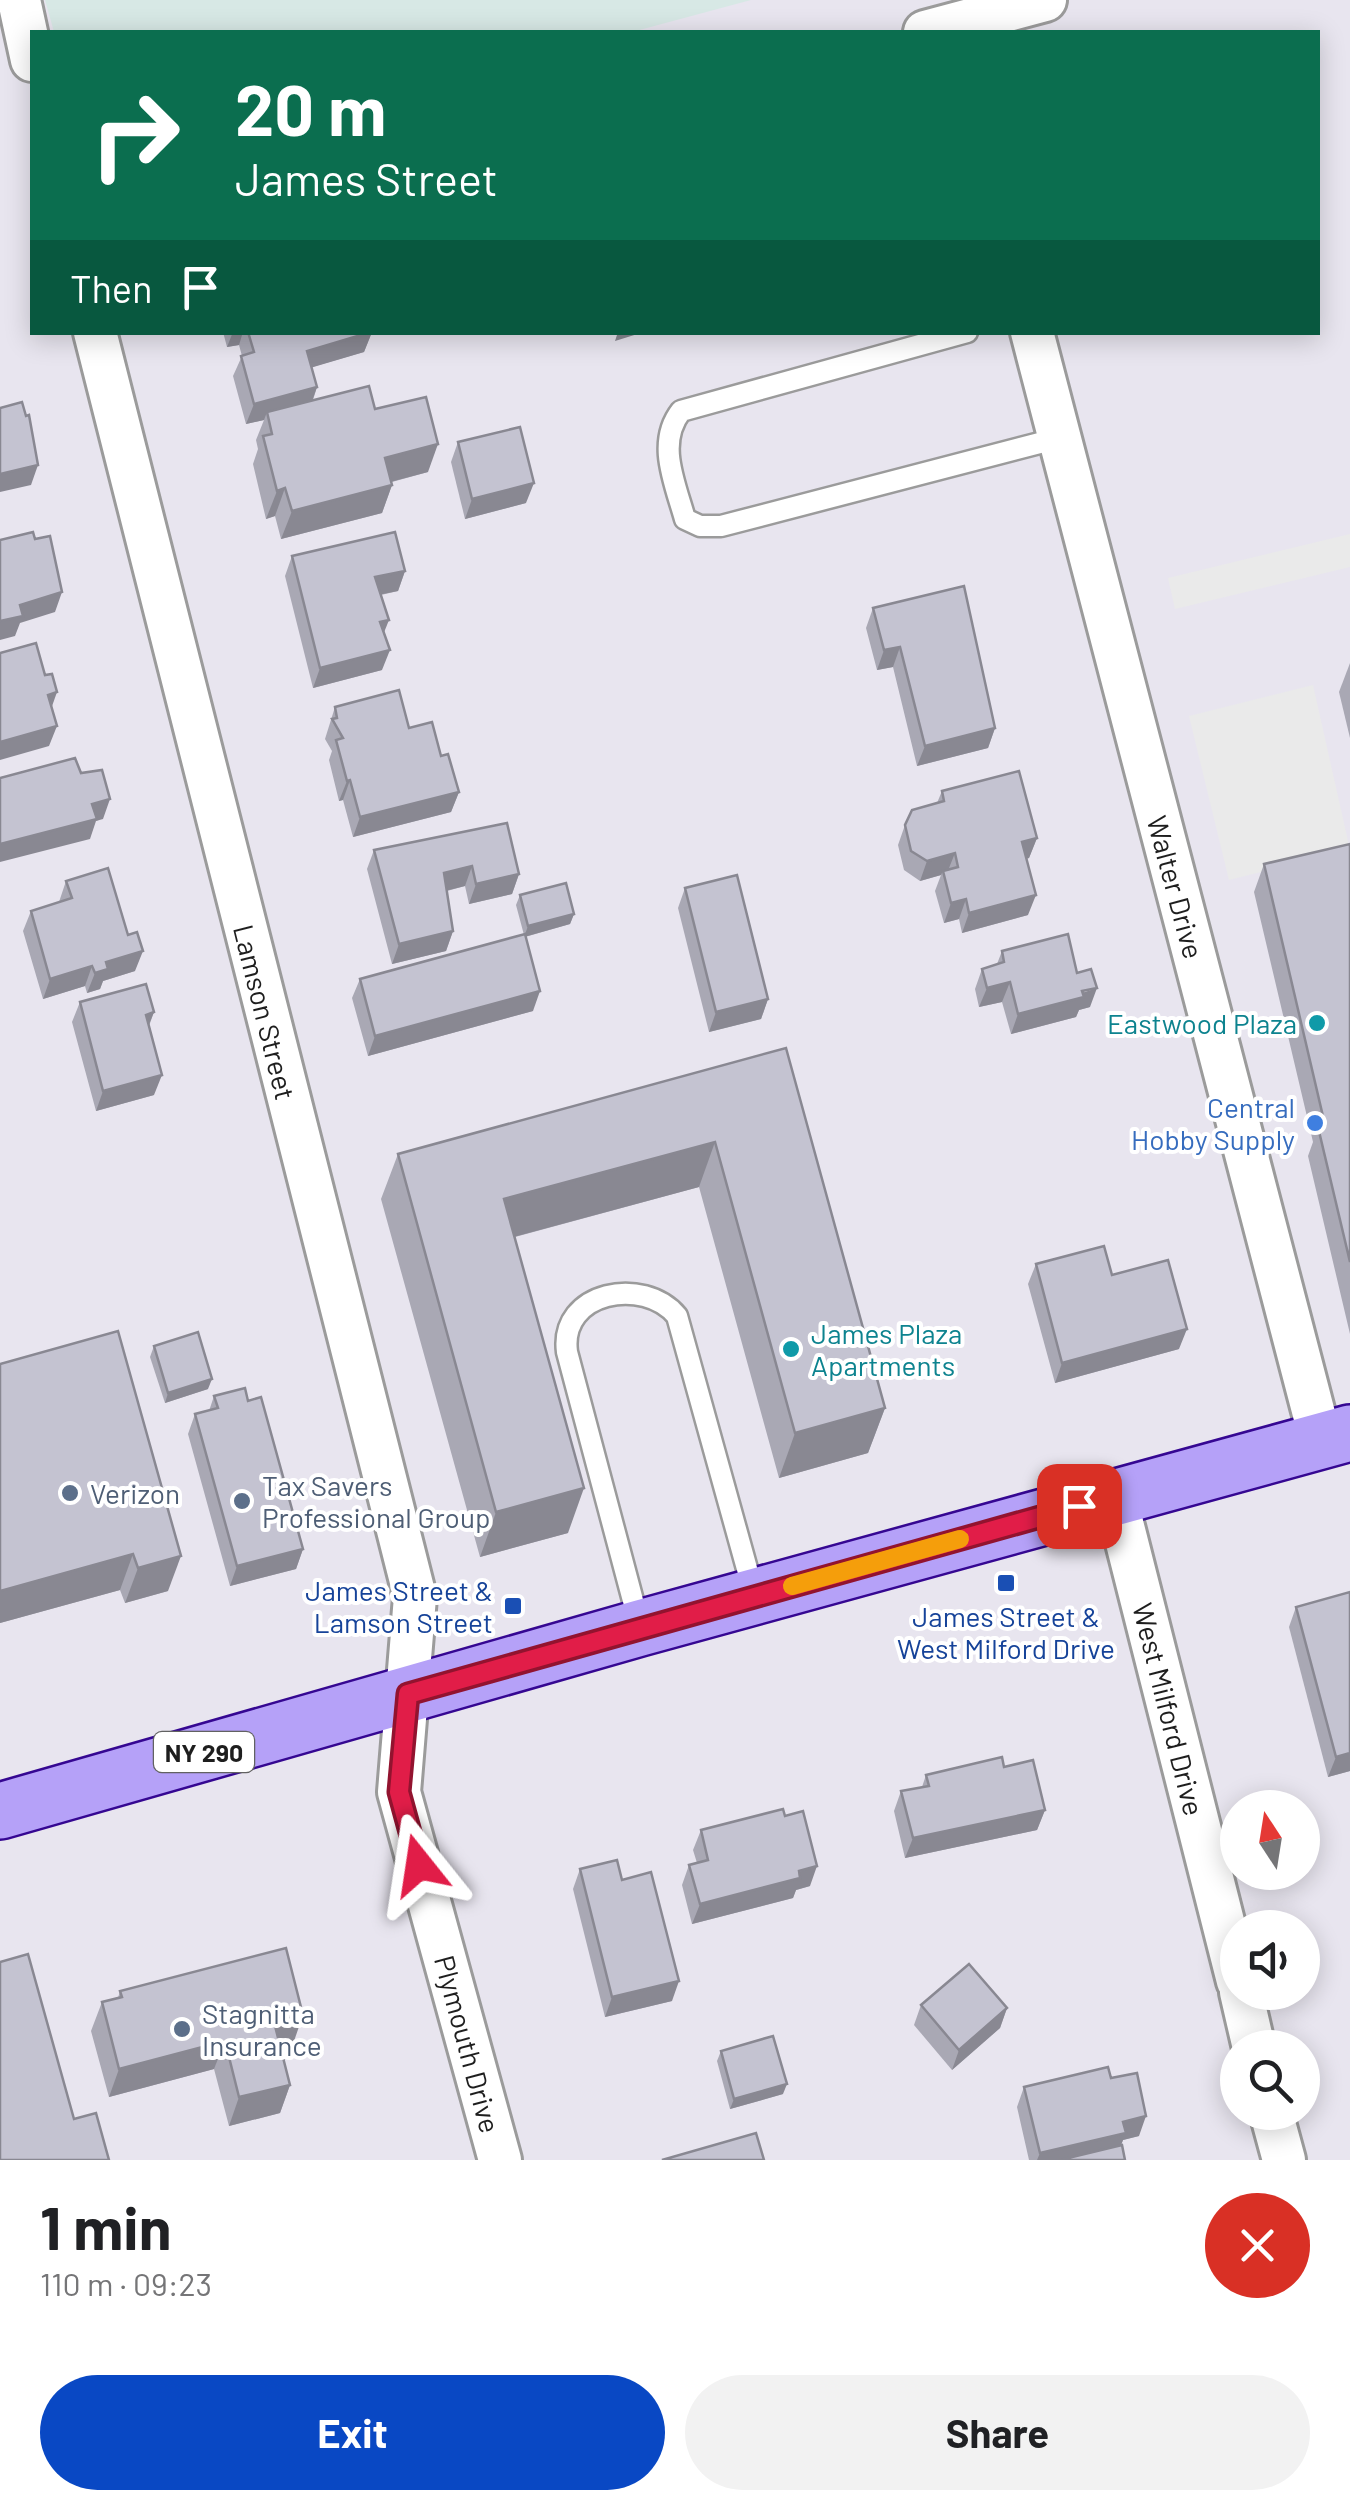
<!DOCTYPE html>
<meta charset="utf-8">
<style>
body{margin:0;font-family:Barlow,sans-serif;background:#f2f2f2;color:#202124;height:100vh;display:flex;flex-direction:column;font-size:38px;white-space:nowrap}
*{box-sizing:border-box;margin:0}
p{font-size:32px;color:#757577}
.icon{flex:none;width:55px;height:55px;fill:none;stroke:currentColor;stroke-width:2;stroke-linecap:round;stroke-linejoin:round}
.map{position:relative;height:2160px;overflow:hidden}
.details{display:flex;flex-direction:column;background:#fff;flex:1}
.details>*{flex:none}
.top-card{position:absolute;left:30px;top:30px;width:1290px;height:305px;border-radius:0px;box-shadow:0 5px 25px #0003;background:#0b6e4f;color:#fff;overflow:hidden}
.needle{width:65px;rotate:348deg}
.buttons{position:absolute;left:1220px;top:1790px;display:grid;gap:20px}
.buttons a{display:grid;place-items:center;width:100px;height:100px;border-radius:50%;background:#fff;box-shadow:0 5px 25px #0003;font-size:50px}
.pin{position:absolute;display:grid;place-items:center;width:85px;height:85px;color:#fff;margin:-42px;border-radius:20px;box-shadow:0 5px 15px #0006}
.me{position:absolute;width:110px;margin:-55px;rotate:345deg;stroke-linejoin:round;filter:drop-shadow(0 0 8px #0008)}
.turn{display:flex;align-items:center;gap:35px;height:210px;padding:0 40px;font-size:45px}
.turn .icon{width:130px;height:130px;stroke-width:2.5}
.turn b{display:block;font-size:70px;line-height:85px}
.then{display:flex;align-items:center;height:95px;padding:0 40px;background:#0003;gap:20px;font-size:38px}
.round{display:grid;place-items:center;flex:none;width:105px;height:105px;border-radius:52px;background:#f2f2f2}
.overview{display:flex;align-items:center;justify-content:space-between;height:170px;padding:0 40px}
h1{font-size:60px;font-weight:700;line-height:75px}
.button{display:flex;gap:20px;margin-top:auto;padding:20px 40px}
.button a{flex:1;height:115px;border-radius:60px;background:#0948c4;color:#fff;font-size:40px;font-weight:700;line-height:115px;text-align:center}
.button a+a{background:#f2f2f2;color:#202124}
.map>svg:first-child{display:block}
.industrial{fill:#d7e8e5}
.parking{fill:#eaeaea}
.lines{fill:none;stroke-linecap:round;stroke-linejoin:round}
.service-casing{stroke:#9b9b9b;stroke-width:25}
.minor-casing{stroke:#9b9b9b;stroke-width:48}
.primary-casing{stroke:#350792;stroke-width:60}
.service{stroke:#fff;stroke-width:20}
.minor{stroke:#fff;stroke-width:42}
.primary{stroke:#b5a1f8;stroke-width:55}
.wall{fill:#a9a8b4}
.shaded-wall{fill:#898892}
.building{fill:#c4c3d1;stroke:#898892;stroke-width:2.5}
.route-casing{stroke:#92132f;stroke-width:25}
.route{stroke:#e11d48;stroke-width:18}
.slow{stroke:#f59e0b;stroke-width:18}
.culture-dot{fill:#0f9aa8;stroke:#fff;stroke-width:4}
.shop-dot{fill:#3f7fe0;stroke:#fff;stroke-width:4}
.service-dot{fill:#5c6f8a;stroke:#fff;stroke-width:4}
.transit-dot{fill:#1a4fb4;stroke:#fff;stroke-width:4}
.labels{text-anchor:middle;dominant-baseline:central;stroke-width:8;stroke-linejoin:round;paint-order:stroke}
.shield{fill:#fff;stroke:#626262;stroke-width:2.5}
.shield-label{font-size:25px;font-weight:bold;fill:#1e1e1e}
.street-label{font-size:28px;fill:#1e1e1e;stroke:#fff}
.culture-label{font-size:28px;fill:#0d838f;stroke:#fff;text-anchor:end}
.shop-label{font-size:28px;fill:#366cbe;stroke:#fff;text-anchor:end}
.service-label{font-size:28px;fill:#4e5e75;stroke:#fff;text-anchor:start}
.transit-label{font-size:28px;fill:#164399;stroke:#fff;text-anchor:end}
</style>
<div class="map">
<svg width="1350" height="2160" viewBox="0 0 1350 2160">
<rect width="100%" height="100%" fill="#e8e5ef"/>
<!-- industrial -->
<path class="industrial" d="M45 0H751L632 32H54Z"/>
<!-- parking -->
<g class="parking">
<path d="M1350 534V567L1175 609 1168 578Z"/>
<path d="M1313 685 1350 850 1229 880 1189 716Z"/>
</g>
<g class="lines">
<!-- service casing -->
<g class="service-casing">
<g id="service">
<path d="M967 332 681 411C656 443 675 483 685 519L700 526H721L1059 438"/>
<path d="M640 1627 567 1352C559 1291 644 1276 677 1316L754 1594"/>
</g>
</g>
<!-- minor casing -->
<g class="minor-casing">
<g id="minor">
<path d="M19 0 32 60"/>
<path d="M925 32 1045 0"/>
<path d="M95 332 415 1597 399 1792 500 2160"/>
<path d="M1032 332 1321 1441"/>
<path d="M1115 1495 1238 1981"/>
<path d="M1241 1992 1254 2048"/>
<path d="M1271 2112 1284 2160"/>
</g>
</g>
<!-- primary casing -->
<g class="primary-casing">
<path id="primary" d="M0 1811 640 1628 1350 1433"/>
</g>
<!-- service -->
<use href="#service" class="service"/>
<!-- minor -->
<use href="#minor" class="minor"/>
<!-- primary -->
<use href="#primary" class="primary"/>
</g>
<!-- wall -->
<g class="wall">
<path d="M223 332H372L364 352 312 367 317 387 313 400 375 409 428 472 392 482V485L382 513 281 539 275 516 266 519 253 464 258 449 256 440 264 420 246 424 233 376 242 356 239 345 227 347Z"/>
<path d="M458 442 526 503 465 519 451 462Z"/>
<path d="M292 556 405 571 398 591 381 595 382 670 313 688 285 576Z"/>
<path d="M873 608 995 728 988 748 917 766 893 667 877 670 866 628Z"/>
<path d="M1350 663V738L1339 692Z"/>
<path d="M335 707 409 728 441 756 459 792 451 812 353 837 343 800 339 801 329 760 332 751 325 739Z"/>
<path d="M942 791 1037 838 1029 858 1026 859 1028 915 962 933 959 919 944 923 935 891 941 875 920 881 904 870 898 845 905 825 937 803Z"/>
<path d="M1350 844V1334L1308 1156 1313 1142 1254 892 1264 864Z"/>
<path d="M374 850 519 874 512 894 469 904 465 886 447 891 453 931 446 951 392 964 367 869Z"/>
<path d="M66 881 135 971 103 981 100 989 87 993 85 986 43 999 23 931 31 911 59 902Z"/>
<path d="M685 888 768 999 761 1019 709 1032 678 908Z"/>
<path d="M520 895 574 914 570 924 525 937 533 1011 368 1056 352 998 360 979 524 935 516 905Z"/>
<path d="M1002 951 1077 973 1090 1007 1079 1010 1076 1017 1011 1034 1002 1002 979 1007 975 989 982 969 997 964Z"/>
<path d="M80 1002 154 1012 149 1026 154 1095 96 1111 72 1022Z"/>
<path d="M786 1048 885 1408 868 1453 779 1478 699 1187 515 1237 568 1533 480 1557 381 1199 398 1154Z"/>
<path d="M1036 1264 1112 1275 1179 1349 1055 1383 1028 1284Z"/>
<path d="M154 1346 208 1389 165 1403 150 1357Z"/>
<path d="M0 1364 168 1591 125 1603 120 1590 0 1623Z"/>
<path d="M214 1396 248 1401 303 1549 296 1569 230 1586 188 1434 195 1414 209 1411Z"/>
<path d="M1350 1592V1771L1328 1777 1289 1627 1296 1607Z"/>
<path d="M1004 1767 1045 1810 1037 1830 905 1858 894 1811 901 1791 922 1787 926 1775Z"/>
<path d="M701 1830 810 1886 796 1890 793 1898 692 1924 682 1885 689 1865 697 1863 693 1850Z"/>
<path d="M580 1869 622 1880 672 2001 605 2017 573 1889Z"/>
<path d="M120 1991 293 2044 280 2047 290 2085 280 2113 229 2126 214 2069 109 2097 91 2031 102 2002 118 1998Z"/>
<path d="M921 2005 1007 2008 1000 2028 952 2070 914 2025Z"/>
<path d="M721 2051 783 2094 730 2109 717 2061Z"/>
<path d="M1111 2078 1139 2136 1123 2140 1121 2145 1125 2160H1029L1017 2107 1024 2087Z"/>
</g>
<!-- shaded-wall -->
<g class="shaded-wall">
<path d="M233 332H243L239 345 227 347Z"/>
<path d="M372 332 364 352 300 371 307 351Z"/>
<path d="M618 332H644L615 341Z"/>
<path d="M317 387 310 407 267 412 264 420 246 424 254 404Z"/>
<path d="M438 444 428 472 375 486 385 458Z"/>
<path d="M38 465 31 485 0 492V474Z"/>
<path d="M534 483 526 503 465 519 472 499Z"/>
<path d="M392 485 382 513 281 539 292 511Z"/>
<path d="M285 488 275 516 266 519 277 491Z"/>
<path d="M405 571 398 591 368 597 375 577Z"/>
<path d="M62 592 55 612 20 623 15 636 0 640V622L20 605Z"/>
<path d="M389 620 381 640 380 622Z"/>
<path d="M900 647 893 667 877 670 884 650Z"/>
<path d="M390 650 382 670 313 688 320 668Z"/>
<path d="M57 692 50 712 48 695Z"/>
<path d="M57 726 49 746 0 760V742Z"/>
<path d="M995 728 988 748 917 766 925 746Z"/>
<path d="M350 780 343 800 339 801 347 781Z"/>
<path d="M459 792 451 812 353 837 360 817Z"/>
<path d="M110 799 103 819 96 821 90 839 0 862V844L92 804Z"/>
<path d="M1037 838 1029 858 1014 862 1022 842Z"/>
<path d="M955 853 947 873 943 871 941 875 920 881 927 861Z"/>
<path d="M472 866 465 886 437 893 444 873Z"/>
<path d="M519 874 512 894 469 904 476 884Z"/>
<path d="M1036 895 1028 915 962 933 969 913Z"/>
<path d="M966 899 959 919 944 923 951 903Z"/>
<path d="M574 914 570 924 524 937 528 926Z"/>
<path d="M453 931 446 951 392 964 399 944Z"/>
<path d="M143 951 135 971 103 981 100 989 87 993 95 973 106 962Z"/>
<path d="M92 966 85 986 43 999 50 979Z"/>
<path d="M1010 982 1002 1002 979 1007 987 988Z"/>
<path d="M1097 988 1090 1007 1079 1010 1076 1017 1011 1034 1018 1014Z"/>
<path d="M540 991 533 1011 368 1056 375 1036Z"/>
<path d="M768 999 761 1019 709 1032 716 1012Z"/>
<path d="M154 1012 146 1032V1015Z"/>
<path d="M162 1075 154 1095 96 1111 103 1091Z"/>
<path d="M715 1142 699 1187 488 1244 504 1199Z"/>
<path d="M1187 1329 1179 1349 1055 1383 1062 1363Z"/>
<path d="M212 1379 208 1389 165 1403 168 1393Z"/>
<path d="M885 1408 868 1453 779 1478 795 1433Z"/>
<path d="M584 1488 568 1533 480 1557 496 1512Z"/>
<path d="M303 1549 296 1569 230 1586 237 1566Z"/>
<path d="M133 1554 120 1590 0 1623V1591Z"/>
<path d="M181 1556 168 1591 125 1603 138 1568Z"/>
<path d="M1350 1753V1771L1328 1777 1336 1757Z"/>
<path d="M1045 1810 1037 1830 905 1858 913 1838Z"/>
<path d="M817 1866 810 1886 796 1890 793 1898 692 1924 700 1904Z"/>
<path d="M679 1981 672 2001 605 2017 612 1997Z"/>
<path d="M1007 2008 1000 2028 952 2070 959 2050Z"/>
<path d="M303 2015 293 2044 263 2051 274 2022Z"/>
<path d="M225 2041 214 2069 109 2097 119 2069Z"/>
<path d="M787 2084 783 2094 730 2109 734 2099Z"/>
<path d="M290 2085 280 2113 229 2126 239 2097Z"/>
<path d="M1146 2116 1139 2136 1123 2140 1118 2153 1086 2160H1037L1040 2153 1123 2122Z"/>
</g>
<!-- building -->
<g class="building">
<path d="M248 332H371L307 351 317 387 254 404 241 356 254 352Z"/>
<path d="M369 386 375 409 426 397 438 444 385 458 392 485 292 511 285 488 277 491 263 436 272 434 267 412Z"/>
<path d="M22 402 26 416 29 415 38 465 0 474V408Z"/>
<path d="M520 427 534 483 472 499 458 442Z"/>
<path d="M33 532 35 539 50 536 62 592 20 605 23 616 0 621V540Z"/>
<path d="M395 532 405 571 375 577 389 620 380 622 390 650 320 668 292 556Z"/>
<path d="M964 586 995 728 925 746 900 647 884 650 873 608Z"/>
<path d="M36 643 45 675 52 674 57 692 48 695 57 726 0 742V653Z"/>
<path d="M399 690 409 728 432 722 441 756 448 754 459 792 360 817 350 780 347 781 336 740 343 738 332 719 337 718 335 707Z"/>
<path d="M75 758 81 773 102 770 110 799 92 804 97 819 0 844V778Z"/>
<path d="M1019 771 1037 838 1022 842 1036 895 969 913 966 899 951 903 943 871 958 867 955 853 927 861 911 851 905 825 912 810 944 801 942 791Z"/>
<path d="M507 823 519 874 476 884 472 866 444 873 453 931 399 944 374 850Z"/>
<path d="M1350 844V1262L1318 1127 1325 1125 1264 864Z"/>
<path d="M108 868 128 935 137 932 143 951 106 962 108 969 95 973 92 966 50 979 31 911 72 898 66 881Z"/>
<path d="M737 875 768 999 716 1012 685 888Z"/>
<path d="M566 883 574 914 528 926 520 895Z"/>
<path d="M525 934 540 991 375 1036 360 979Z"/>
<path d="M1068 934 1077 973 1091 969 1097 988 1082 991 1084 997 1018 1014 1010 982 987 988 982 969 1004 962 1002 951Z"/>
<path d="M146 984 154 1012 146 1015 162 1075 103 1091 80 1002Z"/>
<path d="M786 1048 885 1408 795 1433 715 1142 504 1199 584 1488 496 1512 398 1154Z"/>
<path d="M1104 1246 1112 1275 1168 1260 1187 1329 1062 1363 1036 1264Z"/>
<path d="M118 1331 181 1556 138 1568 133 1554 0 1591V1364Z"/>
<path d="M198 1332 212 1379 168 1393 154 1346Z"/>
<path d="M245 1388 248 1401 261 1397 303 1549 237 1566 195 1414 218 1408 214 1396Z"/>
<path d="M1350 1592V1753L1336 1757 1296 1607Z"/>
<path d="M1002 1757 1004 1767 1033 1760 1045 1810 913 1838 901 1791 929 1786 926 1775Z"/>
<path d="M783 1809 785 1816 803 1811 817 1866 799 1871 800 1878 700 1904 689 1865 708 1860 701 1830Z"/>
<path d="M617 1860 622 1880 651 1872 679 1981 612 1997 580 1869Z"/>
<path d="M286 1948 303 2015 274 2022 290 2085 239 2097 225 2041 119 2069 102 2002 122 1997 120 1991Z"/>
<path d="M28 1954 74 2119 96 2113 109 2160H0V1962Z"/>
<path d="M969 1964 1007 2008 959 2050 921 2005Z"/>
<path d="M773 2036 787 2084 734 2099 721 2051Z"/>
<path d="M1108 2067 1111 2078 1137 2073 1146 2116 1123 2122 1126 2133 1040 2153 1024 2087Z"/>
<path d="M756 2133 764 2160H662Z"/>
<path d="M1122 2145 1125 2160H1060Z"/>
</g>
<g class="lines">
<!-- route casing -->
<g class="route-casing">
<path id="route" d="M419 1865 399 1792 408 1694 1079 1506"/>
</g>
<!-- route -->
<use href="#route" class="route"/>
<!-- slow -->
<path class="slow" d="M792 1586 960 1539"/>
</g>
<!-- markers -->
<g class="culture-dot">
<circle cx="1317" cy="1023" r="10"/>
<circle cx="791" cy="1349" r="10"/>
</g>
<circle class="shop-dot" cx="1315" cy="1123" r="10"/>
<g class="service-dot">
<circle cx="70" cy="1493" r="10"/>
<circle cx="242" cy="1501" r="10"/>
<circle cx="182" cy="2029" r="10"/>
</g>
<g class="transit-dot">
<rect x="996" y="1573" width="20" height="20" rx="5"/>
<rect x="503" y="1596" width="20" height="20" rx="5"/>
</g>
<g class="labels">
<!-- shield labels -->
<rect class="shield" x="154" y="1732" width="100" height="40" rx="8"/>
<g class="shield-label">
<text x="204" y="1752">NY 290</text>
</g>
<!-- street labels -->
<g class="street-label">
<text transform="translate(1176 887) rotate(75)">Walter Drive</text>
<text transform="translate(265 1012) rotate(76)">Lamson Street</text>
<text transform="translate(1169 1709) rotate(76)">West Milford Drive</text>
<text transform="translate(468 2044) rotate(75)">Plymouth Drive</text>
</g>
<!-- culture labels -->
<g class="culture-label">
<text x="1297" y="1023">Eastwood Plaza</text>
<text x="811" y="1333" text-anchor="start">James Plaza<tspan x="811" dy="32">Apartments</tspan></text>
</g>
<!-- shop labels -->
<g class="shop-label">
<text x="1295" y="1107">Central<tspan x="1295" dy="32">Hobby Supply</tspan></text>
</g>
<!-- service labels -->
<g class="service-label">
<text x="262" y="1485">Tax Savers<tspan x="262" dy="32">Professional Group</tspan></text>
<text x="90" y="1493">Verizon</text>
<text x="202" y="2013">Stagnitta<tspan x="202" dy="32">Insurance</tspan></text>
</g>
<!-- transit labels -->
<g class="transit-label">
<text x="493" y="1590">James Street &amp;<tspan x="493" dy="32">Lamson Street</tspan></text>
<text x="1006" y="1616" text-anchor="middle">James Street &amp;<tspan x="1006" dy="32">West Milford Drive</tspan></text>
</g>
</g>
</svg>
<div class="buttons">
<a><svg class="needle" viewBox="-14 -14 28 28"><path d="M0-13l5 13h-10z" fill="#e53935"/><path d="M0 13l5-13h-10z" fill="#757577"/></svg></a>
<a><svg class="icon" aria-label="sound" viewBox="0 0 24 24"><path d="M4 9h4l5-4v14l-5-4H4zM17 9q2 3 0 6"/></svg></a>
<a><svg class="icon" aria-label="search" viewBox="0 0 24 24"><circle cx="10" cy="10" r="6"/><path d="M15 15l6 6"/></svg></a>
</div>
<div class="pin" style="left:1079px;top:1506px;background:#d93025"><svg class="icon" aria-label="arrive" viewBox="0 0 24 24"><path d="M6 21V4h12l-3 4 3 4H6"/></svg></div>
<svg class="me" style="left:419px;top:1865px" viewBox="-20 -20 40 40"><path d="M0-17L14 15 0 8-14 15z" fill="#e11d48" stroke="#fff" stroke-width="4"/></svg>
<div class="top-card">
<div class="turn"><svg class="icon" aria-label="right" viewBox="0 0 24 24"><path d="M7 20v-9h11M14 6l5 5-5 5"/></svg><div><b>20 m</b>James Street</div></div>
<div class="then">Then<svg class="icon" aria-label="arrive" viewBox="0 0 24 24"><path d="M6 21V4h12l-3 4 3 4H6"/></svg></div>
</div>
</div>
<section class="details">
<div class="overview"><div><h1>1 min</h1><p>110 m · 09:23</p></div><a class="round" style="background:#d93025;color:#fff"><svg class="icon" aria-label="close" viewBox="0 0 24 24"><path d="M6 6l12 12M18 6L6 18"/></svg></a></div>
<div class="button"><a>Exit</a><a>Share</a></div>
</section>
